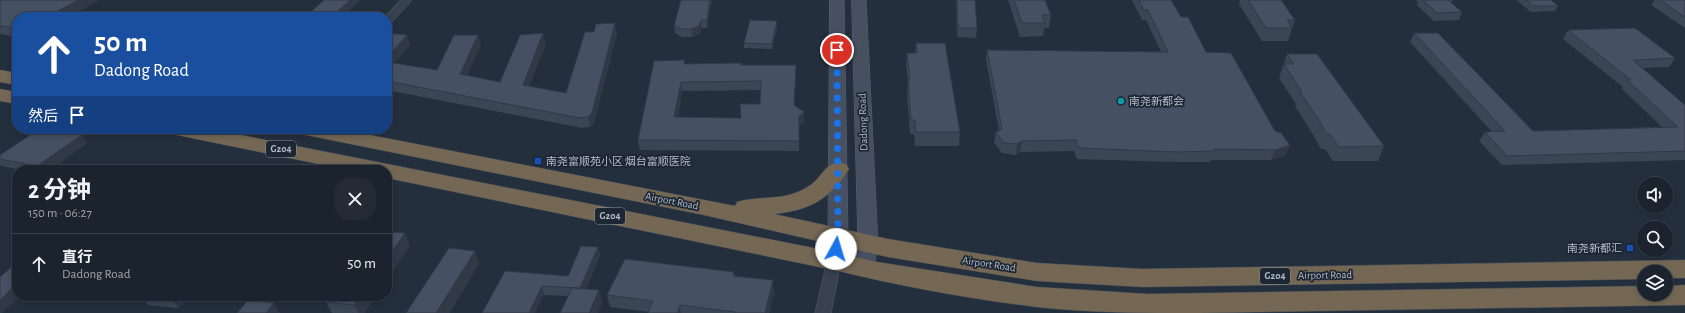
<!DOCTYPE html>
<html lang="zh">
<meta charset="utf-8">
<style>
body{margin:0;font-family:"Alegreya Sans","Noto Sans SC",sans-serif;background:#242b36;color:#f1f3f6;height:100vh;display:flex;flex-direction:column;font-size:15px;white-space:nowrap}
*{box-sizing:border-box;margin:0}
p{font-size:13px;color:#a0a4aa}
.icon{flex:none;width:22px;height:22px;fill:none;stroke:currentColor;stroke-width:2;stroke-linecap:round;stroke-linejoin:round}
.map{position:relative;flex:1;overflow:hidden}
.panel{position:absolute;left:12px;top:165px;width:380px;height:136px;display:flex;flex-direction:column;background:#1b232e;border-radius:16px;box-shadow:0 2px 6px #0003,0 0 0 1px #39404a}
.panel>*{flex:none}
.hud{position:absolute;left:12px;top:12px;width:380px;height:122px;border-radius:16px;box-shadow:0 2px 6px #0003,0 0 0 1px #39404a;background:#1a4fa0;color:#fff;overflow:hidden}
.controls{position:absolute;left:1637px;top:177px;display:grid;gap:8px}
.controls a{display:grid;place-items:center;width:36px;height:36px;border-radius:50%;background:#1b232e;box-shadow:0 2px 6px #0003,0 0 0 1px #39404a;font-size:20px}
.pin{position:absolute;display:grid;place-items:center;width:34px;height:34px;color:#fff;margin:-17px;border:2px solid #fff;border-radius:50%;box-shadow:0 1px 4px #0007}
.me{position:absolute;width:44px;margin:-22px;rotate:6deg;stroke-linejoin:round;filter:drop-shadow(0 0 3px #0008)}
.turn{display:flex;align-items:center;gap:14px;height:84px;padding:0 16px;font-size:18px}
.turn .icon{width:52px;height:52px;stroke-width:2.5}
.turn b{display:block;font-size:28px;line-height:34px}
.then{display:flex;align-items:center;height:38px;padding:0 16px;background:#0003;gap:8px;font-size:15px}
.round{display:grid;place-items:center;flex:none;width:42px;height:42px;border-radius:16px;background:#242b36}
.overview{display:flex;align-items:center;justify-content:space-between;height:68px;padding:0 16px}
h1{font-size:24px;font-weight:700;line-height:30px}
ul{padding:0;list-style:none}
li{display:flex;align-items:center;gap:12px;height:60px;padding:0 16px;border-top:1px solid #39404a}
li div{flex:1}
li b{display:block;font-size:15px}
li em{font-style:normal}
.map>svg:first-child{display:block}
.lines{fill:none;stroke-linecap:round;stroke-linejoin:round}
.street-casing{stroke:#565f6c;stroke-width:1}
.secondary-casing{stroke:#565f6c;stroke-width:1}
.highway-casing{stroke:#434c59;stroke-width:1}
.street{fill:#38414e;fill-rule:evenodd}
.secondary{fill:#465061;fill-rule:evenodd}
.highway{fill:#746855;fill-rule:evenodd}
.wall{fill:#3b4654;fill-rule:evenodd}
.shaded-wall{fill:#303945}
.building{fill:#455162;stroke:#303945;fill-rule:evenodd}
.route{stroke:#1a73e8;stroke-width:7;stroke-dasharray:0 12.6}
.culture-dot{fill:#0f9aa8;stroke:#1d2633;stroke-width:1.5}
.transit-dot{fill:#1a4fb4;stroke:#1d2633;stroke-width:1.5}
.labels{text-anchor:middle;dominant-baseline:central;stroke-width:3.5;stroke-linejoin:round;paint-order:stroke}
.shield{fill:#1d2633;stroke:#878f9c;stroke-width:1}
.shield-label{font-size:10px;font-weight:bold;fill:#b4bcc9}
.poi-label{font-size:11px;fill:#b4bcc9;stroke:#1d2633;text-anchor:start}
.street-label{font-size:11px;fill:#b4bcc9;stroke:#1d2633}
</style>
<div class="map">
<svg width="1685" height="313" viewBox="0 0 1685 313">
<rect width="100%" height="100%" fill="#242f3e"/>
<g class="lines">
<!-- street casing -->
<g class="street-casing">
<g id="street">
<path d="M401 0H412L391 23 387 24V17H385Z"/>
<path d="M834 256 839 257 841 261 831 313H815L827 261 829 257Z"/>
</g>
</g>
<!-- secondary casing -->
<g class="secondary-casing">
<g id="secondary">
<path d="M830 0H844L848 238 844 261 841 266 834 268 827 266 824 261 828 238Z"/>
<path d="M852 0H866L878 244 874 268 871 273 864 275 857 273 854 268 858 244Z"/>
</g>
</g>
<!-- highway casing -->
<g class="highway-casing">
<g id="highway">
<path d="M0 70 17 73V85L0 82Z"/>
<path d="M0 89 17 92V104L0 101Z"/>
<path d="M166 129H210L834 252 877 262 1037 287 1148 294 1644 286V294H1666V286L1685 285V305L1200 313C1146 313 1091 313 1037 307 970 299 900 286 834 270L387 178V170H348L177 135 170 134Z"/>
<path d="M295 129H339L735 206 737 202C762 195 785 202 809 186 825 176 825 158 846 164L849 169C829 200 810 210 774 214L888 239 1037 263 1142 269 1685 260V278H1666V272H1644V279L1142 287 1037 281 888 257 704 215 306 135 299 134Z"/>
</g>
</g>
<!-- street -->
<use href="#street" class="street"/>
<!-- secondary -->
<use href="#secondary" class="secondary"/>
<!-- highway -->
<use href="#highway" class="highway"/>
</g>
<!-- wall -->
<g class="wall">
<path d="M0 0H99L69 17H17V37L0 34Z"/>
<path d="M712 0 707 28H701L700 34 692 37H682L675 33 674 25Z"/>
<path d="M956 0H975L977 28 976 38 957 37Z"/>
<path d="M1008 0H1045L1051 15 1049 28H1044L1043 36 1020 37Z"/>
<path d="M1132 0H1171L1181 17 1206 52 1286 155 1271 160H1211L1210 162H1175L1077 159 1074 151 1020 152 1016 155 1002 153 994 143 996 132 999 130 986 60 987 50 1161 52 1146 20H1142Z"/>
<path d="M1240 0H1281L1295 20 1288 41H1262L1239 4Z"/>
<path d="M1416 0H1453L1452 2H1450L1462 12 1459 20 1434 21 1417 5 1418 2Z"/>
<path d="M1516 0H1551L1558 6 1555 11 1531 12Z"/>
<path d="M1655 0H1685V28L1651 5Z"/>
<path d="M777 27 772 49 744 48V43Z"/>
<path d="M1568 30 1675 58 1669 67 1642 68 1685 105V160L1502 165 1479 141 1485 132H1492L1410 42 1414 33 1533 131 1662 127 1622 89 1623 87 1563 39Z"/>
<path d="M387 33 407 35 410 45 394 63 437 70 481 44 467 75 500 82 546 43 529 86 566 93 617 33 594 123 590 127 582 128 387 90Z"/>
<path d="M916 43 960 132 959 146H915L914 134H910L907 93 908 80 906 66 907 53H915Z"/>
<path d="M1287 54 1384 146 1378 161H1333L1325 149H1321L1314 137V136L1295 106 1296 104 1279 78Z"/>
<path d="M685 64 741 65H796V75L794 106 804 122 799 126V151L640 150 638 140ZM760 90V104L741 118 678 117 682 91Z"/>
<path d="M82 135 87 143 50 170H20L2 166 0 164V155Z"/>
<path d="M598 247 600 255 586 289 599 290 602 303 568 296 544 295 505 271 568 276Z"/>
<path d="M734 272 735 276 774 292 769 313H648L649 312 610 307 607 295Z"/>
<path d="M142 296H189L178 308 148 305Z"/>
<path d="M331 296H376L364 313H332L326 302Z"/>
</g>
<!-- shaded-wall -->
<g class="shaded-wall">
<path d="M78 0H99L69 17H47Z"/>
<path d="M350 0H361L343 17 338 11Z"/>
<path d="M710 0H712L707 28V20Z"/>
<path d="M364 12 366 17H360Z"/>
<path d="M701 20V28L700 34 692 37 691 29Z"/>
<path d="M777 21V27L772 49V44Z"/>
<path d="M615 23 617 33 594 123 590 127 588 117Z"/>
<path d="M543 33 546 43 526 95 523 85Z"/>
<path d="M407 35 410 45 387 71V58Z"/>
<path d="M478 35 481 44 463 83 460 74Z"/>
<path d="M796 65V75L794 115V105Z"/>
<path d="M681 82 682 91 676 127 674 117Z"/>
<path d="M804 112V122L799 126V151V116Z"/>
<path d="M82 135 87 143 50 170H40L37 166Z"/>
<path d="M1022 141 1020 152 1016 155 1017 144Z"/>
<path d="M1290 145 1286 155 1271 160 1275 150Z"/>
<path d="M405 233 410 246 387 280V259Z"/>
<path d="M598 247 600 255 582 297 580 289Z"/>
<path d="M475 251 479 264 450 313H436Z"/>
<path d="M773 280 774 292 769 313H765Z"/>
<path d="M15 285 17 287V296H21L2 313H0V300Z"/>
<path d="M542 286 544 295 535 313H529Z"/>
<path d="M599 290 602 303 598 313H589Z"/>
<path d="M175 296H189L178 308 172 300Z"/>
<path d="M360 296H376L364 313H358L354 305Z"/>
<path d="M274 303 280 313H266Z"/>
<path d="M680 305 681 313H677Z"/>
</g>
<!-- building -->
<g class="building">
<path d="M0 0H78L47 17H17V28L0 26Z"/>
<path d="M324 0H350L338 11 364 12 360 17H305Z"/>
<path d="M681 0H710L707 20H701L699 26 691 29H681L674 25Z"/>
<path d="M957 0H975L977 28H958Z"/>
<path d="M1014 0H1045L1051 15H1042L1045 23H1022Z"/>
<path d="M1139 0H1171L1181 17H1188L1206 52 1231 53 1275 131 1281 133 1290 145 1275 150 1214 149V151L1178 152 1079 148 1076 140 1022 141 1017 144 1004 143 996 132 1002 129 987 50 1168 52 1148 10H1144Z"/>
<path d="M1248 0H1281L1295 20H1287L1292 28H1266Z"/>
<path d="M1423 0H1448L1462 12 1437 13Z"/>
<path d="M1526 0H1551L1558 6H1534Z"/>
<path d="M1660 0H1685V17Z"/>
<path d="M750 20 777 21 772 44 744 43Z"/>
<path d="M615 23 592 113 588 117 580 118 387 81V62L437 70 454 35H478L460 74 500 82 520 35 543 33 523 85 566 93 585 32H594L596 24Z"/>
<path d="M1635 28 1675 58 1633 60 1685 105V151L1507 156 1485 132 1505 131 1414 33H1438L1533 131 1678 127 1627 80H1631L1568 30Z"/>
<path d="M387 33 407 35 387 58Z"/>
<path d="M916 43H945L960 132H916L915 120H911L908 79H910L907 53H917Z"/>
<path d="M1287 54H1317L1384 146 1339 147 1331 135 1327 134 1320 123H1321L1300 92H1302L1284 64H1294Z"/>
<path d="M685 60 684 64 741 63V65H796L794 105 804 112 799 116V141L638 140 654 61ZM761 81 760 104H740L741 118 674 117 681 82Z"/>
<path d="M39 129H50L82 135 37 166 0 159V155Z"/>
<path d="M387 232 405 233 387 259Z"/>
<path d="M581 246 598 247 580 288 542 286 529 313H482L505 271 568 276Z"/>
<path d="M449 248 475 251 436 313H406Z"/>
<path d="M625 259 734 272 733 276 773 280 765 313H735V312L680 305 677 313H648L653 301 607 295Z"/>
<path d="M17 262V286L15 285 0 300V277Z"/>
<path d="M572 288 599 290 589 313H560Z"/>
<path d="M142 296H175L172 300Z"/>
<path d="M331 296H360L354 305 326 302Z"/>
<path d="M248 300 274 303 266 313H237Z"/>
</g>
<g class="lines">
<!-- route -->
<path class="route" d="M836 249 838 238 837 50"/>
</g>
<!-- markers -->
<circle class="culture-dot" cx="1121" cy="101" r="4"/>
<g class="transit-dot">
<rect x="534" y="157" width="8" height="8" rx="2"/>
<rect x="1626" y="244" width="8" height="8" rx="2"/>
</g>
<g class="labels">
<!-- shield labels -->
<g class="shield">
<rect x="266" y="141" width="30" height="16" rx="3"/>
<rect x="595" y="208" width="30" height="16" rx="3"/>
<rect x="1260" y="268" width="30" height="16" rx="3"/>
</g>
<g class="shield-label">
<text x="281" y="149">G204</text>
<text x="610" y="216">G204</text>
<text x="1275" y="276">G204</text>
</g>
<!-- poi labels -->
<g class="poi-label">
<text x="1129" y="101">南尧新都会</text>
<text x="546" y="161">南尧富顺苑小区 烟台富顺医院</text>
<text x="1622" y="248" text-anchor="end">南尧新都汇</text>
</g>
<!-- street labels -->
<g class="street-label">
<text transform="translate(863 122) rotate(-92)">Dadong Road</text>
<text transform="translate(672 201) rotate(11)">Airport Road</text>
<text transform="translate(989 264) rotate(9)">Airport Road</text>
<text transform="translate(1325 275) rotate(-1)">Airport Road</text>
</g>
</g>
</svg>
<div class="controls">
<a><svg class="icon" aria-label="sound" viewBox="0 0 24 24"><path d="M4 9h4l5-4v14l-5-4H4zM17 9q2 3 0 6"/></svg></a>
<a><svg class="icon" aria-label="search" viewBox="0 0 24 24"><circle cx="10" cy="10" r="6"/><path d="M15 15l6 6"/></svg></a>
<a><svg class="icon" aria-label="layers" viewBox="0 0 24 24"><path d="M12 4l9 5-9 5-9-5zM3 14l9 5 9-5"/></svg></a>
</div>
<div class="pin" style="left:837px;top:50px;background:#d93025"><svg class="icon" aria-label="arrive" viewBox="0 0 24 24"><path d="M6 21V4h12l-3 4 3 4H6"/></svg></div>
<svg class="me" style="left:836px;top:249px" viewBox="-20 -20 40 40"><circle r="19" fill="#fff"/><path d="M0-13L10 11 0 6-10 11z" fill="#1a73e8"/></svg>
<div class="hud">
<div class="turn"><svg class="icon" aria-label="ahead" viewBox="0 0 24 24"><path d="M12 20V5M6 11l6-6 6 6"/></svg><div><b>50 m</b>Dadong Road</div></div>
<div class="then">然后<svg class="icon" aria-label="arrive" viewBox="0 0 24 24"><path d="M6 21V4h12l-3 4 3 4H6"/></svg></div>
</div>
<section class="panel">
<div class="overview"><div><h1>2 分钟</h1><p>150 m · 06:27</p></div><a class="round"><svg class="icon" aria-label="close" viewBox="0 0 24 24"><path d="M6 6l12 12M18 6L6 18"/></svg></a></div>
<ul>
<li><svg class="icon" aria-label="ahead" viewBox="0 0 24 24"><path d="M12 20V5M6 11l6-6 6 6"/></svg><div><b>直行</b><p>Dadong Road</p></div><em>50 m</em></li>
</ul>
</section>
</div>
